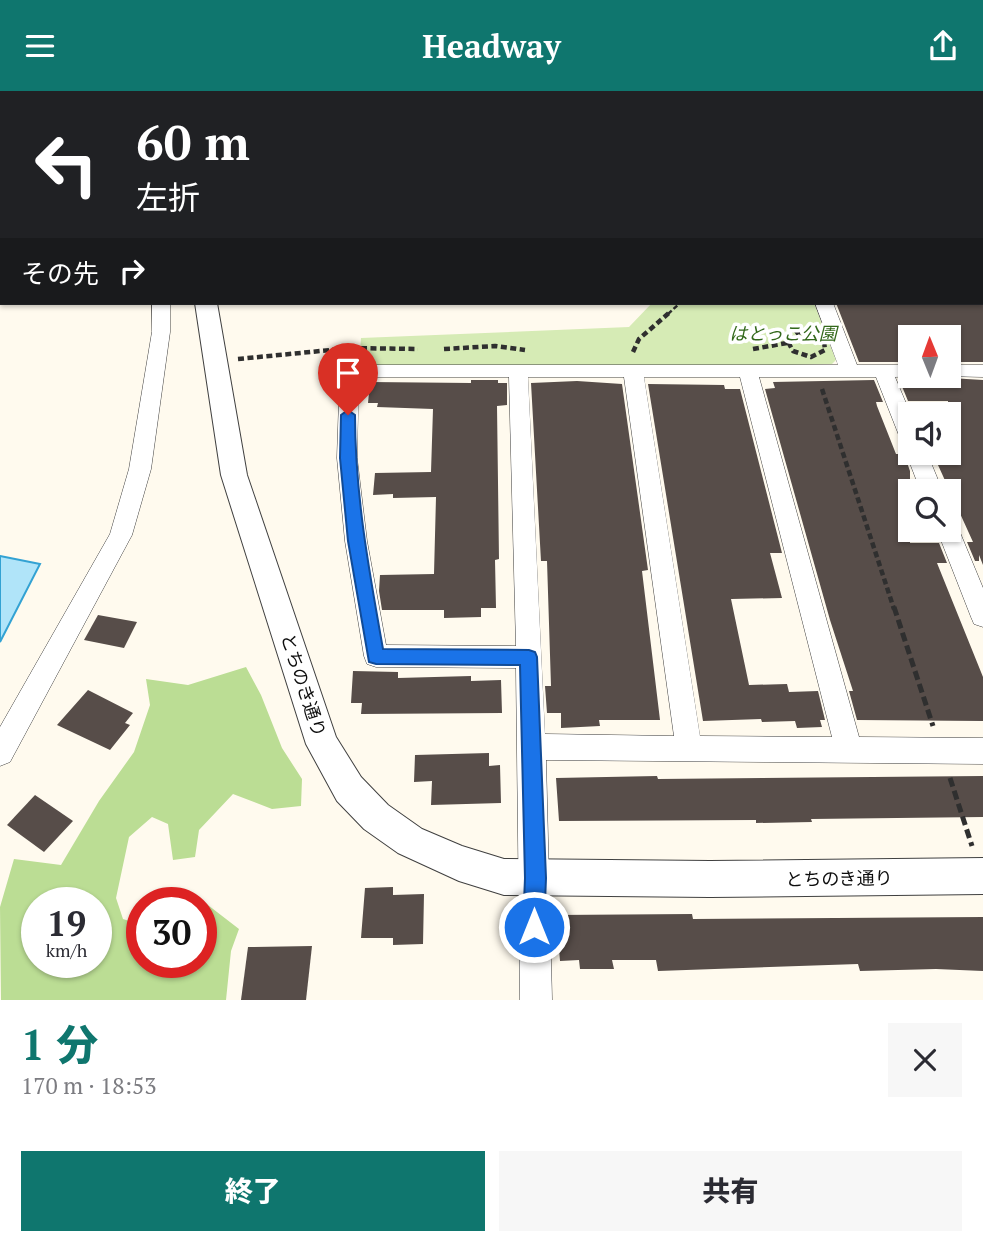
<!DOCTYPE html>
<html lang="ja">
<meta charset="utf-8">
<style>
body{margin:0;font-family:"PT Serif","Noto Sans JP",serif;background:#f7f7f7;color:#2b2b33;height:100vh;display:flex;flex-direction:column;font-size:26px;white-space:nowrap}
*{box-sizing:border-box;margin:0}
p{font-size:23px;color:#7c7c81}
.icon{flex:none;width:38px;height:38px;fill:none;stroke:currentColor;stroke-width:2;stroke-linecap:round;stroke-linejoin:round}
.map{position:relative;height:909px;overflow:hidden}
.sheet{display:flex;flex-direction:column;background:#fff;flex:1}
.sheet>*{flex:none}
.top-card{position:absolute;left:0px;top:0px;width:984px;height:214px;box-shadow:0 2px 5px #0004;background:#202124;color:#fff;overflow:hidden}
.needle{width:46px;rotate:359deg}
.controls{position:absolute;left:898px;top:234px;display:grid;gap:14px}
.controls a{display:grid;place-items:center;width:63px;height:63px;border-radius:0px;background:#fff;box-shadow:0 2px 5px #0004;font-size:35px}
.speed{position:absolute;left:21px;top:796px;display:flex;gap:14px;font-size:35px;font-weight:700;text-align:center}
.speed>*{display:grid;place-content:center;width:91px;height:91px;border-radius:50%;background:#fff;box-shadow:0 2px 5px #0004;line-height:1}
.speed small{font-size:18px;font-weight:400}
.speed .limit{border:10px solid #d22;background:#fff;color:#111}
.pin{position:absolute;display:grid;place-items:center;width:60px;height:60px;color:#fff;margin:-72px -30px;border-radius:50% 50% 50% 0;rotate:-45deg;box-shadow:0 0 7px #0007}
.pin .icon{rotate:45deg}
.me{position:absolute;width:77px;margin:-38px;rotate:0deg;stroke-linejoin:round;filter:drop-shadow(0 0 5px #0008)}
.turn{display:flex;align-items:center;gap:24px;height:147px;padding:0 21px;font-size:32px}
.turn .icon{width:91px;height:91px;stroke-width:2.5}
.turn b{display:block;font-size:49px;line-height:60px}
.then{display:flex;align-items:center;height:66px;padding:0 21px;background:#0003;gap:14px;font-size:26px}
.round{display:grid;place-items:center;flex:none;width:74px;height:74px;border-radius:0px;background:#f7f7f7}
.overview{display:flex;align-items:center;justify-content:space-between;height:119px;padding:0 21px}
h1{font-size:42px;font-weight:800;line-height:52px;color:#0f766e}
.primary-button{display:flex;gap:14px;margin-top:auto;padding:14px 21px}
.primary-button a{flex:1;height:80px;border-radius:0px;background:#0f766e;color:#fff;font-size:28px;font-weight:800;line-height:80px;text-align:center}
.primary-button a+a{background:#f7f7f7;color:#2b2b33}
header{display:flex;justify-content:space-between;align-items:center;height:91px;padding:0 21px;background:#0f766e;color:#fff;font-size:32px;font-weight:800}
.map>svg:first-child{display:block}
.green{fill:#d6ebb5}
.forest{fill:#bbdd94;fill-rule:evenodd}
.water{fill:#b0e4f9;stroke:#33a2d3;stroke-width:2}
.building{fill:#574d49}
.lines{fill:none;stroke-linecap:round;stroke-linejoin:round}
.minor-casing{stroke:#404040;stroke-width:1}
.tertiary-casing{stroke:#404040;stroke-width:2}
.path-far2{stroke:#2f2f2f;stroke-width:2.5;stroke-dasharray:5 2.5;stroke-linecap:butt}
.path-far1{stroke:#2f2f2f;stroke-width:4.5;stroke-dasharray:6 3.5;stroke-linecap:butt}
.path{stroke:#2f2f2f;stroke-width:5;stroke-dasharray:9 4.5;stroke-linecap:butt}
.minor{fill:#fff;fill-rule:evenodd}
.tertiary{fill:#fff;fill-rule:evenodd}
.route{fill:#1a73e8;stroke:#114b97;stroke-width:2}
.labels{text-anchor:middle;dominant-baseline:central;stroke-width:7;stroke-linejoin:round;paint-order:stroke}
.park-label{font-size:18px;font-style:italic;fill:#32681a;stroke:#fff}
.street-label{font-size:18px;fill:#0d0d0d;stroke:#fff}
</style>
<header><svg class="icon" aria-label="menu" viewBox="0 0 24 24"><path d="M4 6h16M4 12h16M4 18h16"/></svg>Headway<svg class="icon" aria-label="share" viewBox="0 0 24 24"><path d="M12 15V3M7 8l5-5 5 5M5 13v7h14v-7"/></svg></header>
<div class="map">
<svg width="983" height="909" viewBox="0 0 983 909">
<rect width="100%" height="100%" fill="#fffaee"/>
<!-- green -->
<path class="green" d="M652 212H814L836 269 832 273 793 274 359 275 361 247 629 236Z"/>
<!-- forest -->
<path class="forest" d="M246 576 261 604 282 657 302 688 301 715 272 718 233 703 199 739 195 766 173 769 168 733 152 726 129 746 116 807 123 828 142 834V872H201V813L204 811 239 838 231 860 226 909H1L0 816 14 768 61 774 99 710 134 661 150 614 146 588 188 594ZM37 812H96V872H37Z"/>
<!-- water -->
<path class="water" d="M0 465 40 473 0 551Z"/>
<!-- building -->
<g class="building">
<path d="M836 212H983V271H948V247H910V271H859Z"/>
<path d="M917 285 983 289V474L979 464V470H975L967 451H973L933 363H948V310H908L899 288Z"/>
<path d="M471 289H498V292H507V314L497 315 499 468 495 469 496 517H481V526L444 527V519H382L379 500 380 484 434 483 436 406 393 407V403L373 404 375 382 431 381 433 318 377 316 378 312H368L370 291 471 292Z"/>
<path d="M874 289 883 311H876L877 315 896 363H904L910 380V452H939L947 472H937L983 586V630L857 629 849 600H853L830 529 765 298 775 297 773 291Z"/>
<path d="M577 290 622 293 648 479 642 480 660 629H599L600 635 561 637V622H547L545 595H551L547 470H541L531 292Z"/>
<path d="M648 293 724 294 725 298H740L782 462H770L782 507 731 508 749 594 787 593 789 601 818 600 825 629H820L822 636 797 637 795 630 762 631 761 628 703 630Z"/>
<path d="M98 524 137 531 124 557 84 549Z"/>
<path d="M353 580 398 581V587L471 585V590L501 589 502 622 361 623 362 612H351Z"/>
<path d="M88 599 133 622 125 632 130 634 110 659 57 634Z"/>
<path d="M489 662V675L500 674 501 712 431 714 432 690 414 691 415 664Z"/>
<path d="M657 685 658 688 983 685V726L811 728 812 731 756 732V729L559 730 556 687Z"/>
<path d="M35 704 73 730 44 761 7 734Z"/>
<path d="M393 796V804L424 803 423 853 393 854V847H361L365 797Z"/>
<path d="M692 823 693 828 983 826V880L936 878 860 880 858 873 658 880 656 869H612L614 878H580L579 869 560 870 556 824Z"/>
<path d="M312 855 306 909H241L248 856Z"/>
</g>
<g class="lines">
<!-- minor casing -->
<g class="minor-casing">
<g id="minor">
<path d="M88 0H103L105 2H89Z"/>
<rect x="173" y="0" width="14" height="2"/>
<path d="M259 0H273L274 2H260Z"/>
<path d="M330 0H344L328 2Z"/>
<path d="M546 0H560L561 2H547Z"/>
<path d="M617 0H662L664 2H618Z"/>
<rect x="740" y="0" width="14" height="2"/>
<path d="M809 0H824L826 2H810Z"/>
<path d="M957 0H983V6L982 2Z"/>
<rect x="982" y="38" width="1" height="8"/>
<path d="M0 55H2L0 64Z"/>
<rect x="982" y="89" width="1" height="10"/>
<rect x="982" y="111" width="1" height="10"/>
<rect x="0" y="125" width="2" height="10"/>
<rect x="982" y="138" width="1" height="11"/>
<rect x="982" y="193" width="1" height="10"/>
<path d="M152 212H170V241L151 378 132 444 10 671 0 675V636L110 443 129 378 152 241Z"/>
<path d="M815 212H833L857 274H910V285H914L895 286 911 324 910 354 903 352 900 347 876 286H759L859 646 983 647V673L546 669 552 909H520L516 577 376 576 367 573 364 565 345 450 337 367 340 280 343 275 350 274H838ZM359 286H509L516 555 386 554 367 450 357 367ZM528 286H624L674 645 545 643ZM644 286H740L832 646 700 645Z"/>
<path d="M948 274H983V286L944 285H948Z"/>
<path d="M910 356V362H927L943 401H921L906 362Z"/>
<path d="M948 430 956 433 959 439 983 497V536L974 533 971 526 937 439H948Z"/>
</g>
</g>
<!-- tertiary casing -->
<g class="tertiary-casing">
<g id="tertiary">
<path d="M1 0H17V2L2 4Z"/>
<path d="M195 212H217L247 384 336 646 361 686 388 714 422 738 462 755 504 768 710 770 983 767V803L710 806 504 804 459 790 398 762 364 738 337 710 306 653 221 384Z"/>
</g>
</g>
<!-- path-far2 -->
<path class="path-far2" d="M668 223 680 212"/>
<!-- path-far1 -->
<g class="path-far1">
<path d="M798 241 814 243 824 250 825 259 811 266 793 260 787 249Z"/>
<path d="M444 258 495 255 525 259"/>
<path d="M753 258 787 252"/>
<path d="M633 261 639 248 670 221"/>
<path d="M238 268 351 257 418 258"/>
<path d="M822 298 894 518"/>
</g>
<!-- path -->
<g class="path">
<path d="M894 516 933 635"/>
<path d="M950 687 972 755"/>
</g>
<!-- minor -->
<use href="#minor" class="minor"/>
<!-- tertiary -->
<use href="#tertiary" class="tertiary"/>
</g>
<!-- route -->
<path class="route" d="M348 319 355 324C355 403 369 480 383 558L529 559 535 561 537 566 546 787 544 836 541 844 534 847 526 844 523 836 525 787 520 574 376 573 369 571 348 450 340 367 341 324Z"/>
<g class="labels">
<!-- park labels -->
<g class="park-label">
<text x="783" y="242">はとっこ公園</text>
</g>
<!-- street labels -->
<g class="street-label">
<text transform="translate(304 594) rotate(72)">とちのき通り</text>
<text transform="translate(839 787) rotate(-1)">とちのき通り</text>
</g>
</g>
</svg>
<div class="controls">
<a><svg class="needle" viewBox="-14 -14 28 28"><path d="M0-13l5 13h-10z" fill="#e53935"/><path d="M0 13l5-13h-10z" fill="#7c7c81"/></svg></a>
<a><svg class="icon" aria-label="sound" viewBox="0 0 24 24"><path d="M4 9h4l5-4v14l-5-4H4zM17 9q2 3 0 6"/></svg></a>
<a><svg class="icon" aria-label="search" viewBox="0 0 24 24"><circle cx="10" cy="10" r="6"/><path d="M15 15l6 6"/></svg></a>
</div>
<div class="speed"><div>19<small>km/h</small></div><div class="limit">30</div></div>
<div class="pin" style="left:348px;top:324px;background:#d93025"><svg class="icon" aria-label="arrive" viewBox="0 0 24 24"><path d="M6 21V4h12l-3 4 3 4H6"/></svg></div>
<svg class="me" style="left:534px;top:836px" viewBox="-20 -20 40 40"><circle r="17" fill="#1a73e8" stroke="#fff" stroke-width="3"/><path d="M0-11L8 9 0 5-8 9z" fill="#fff"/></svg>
<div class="top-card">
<div class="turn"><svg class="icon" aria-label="left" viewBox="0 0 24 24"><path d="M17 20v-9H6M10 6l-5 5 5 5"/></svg><div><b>60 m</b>左折</div></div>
<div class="then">その先<svg class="icon" aria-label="right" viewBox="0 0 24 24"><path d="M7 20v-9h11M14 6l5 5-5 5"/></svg></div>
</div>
</div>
<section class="sheet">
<div class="overview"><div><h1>1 分</h1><p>170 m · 18:53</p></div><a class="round"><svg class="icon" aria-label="close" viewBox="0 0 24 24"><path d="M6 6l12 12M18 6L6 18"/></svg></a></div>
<div class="primary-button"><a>終了</a><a>共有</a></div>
</section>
